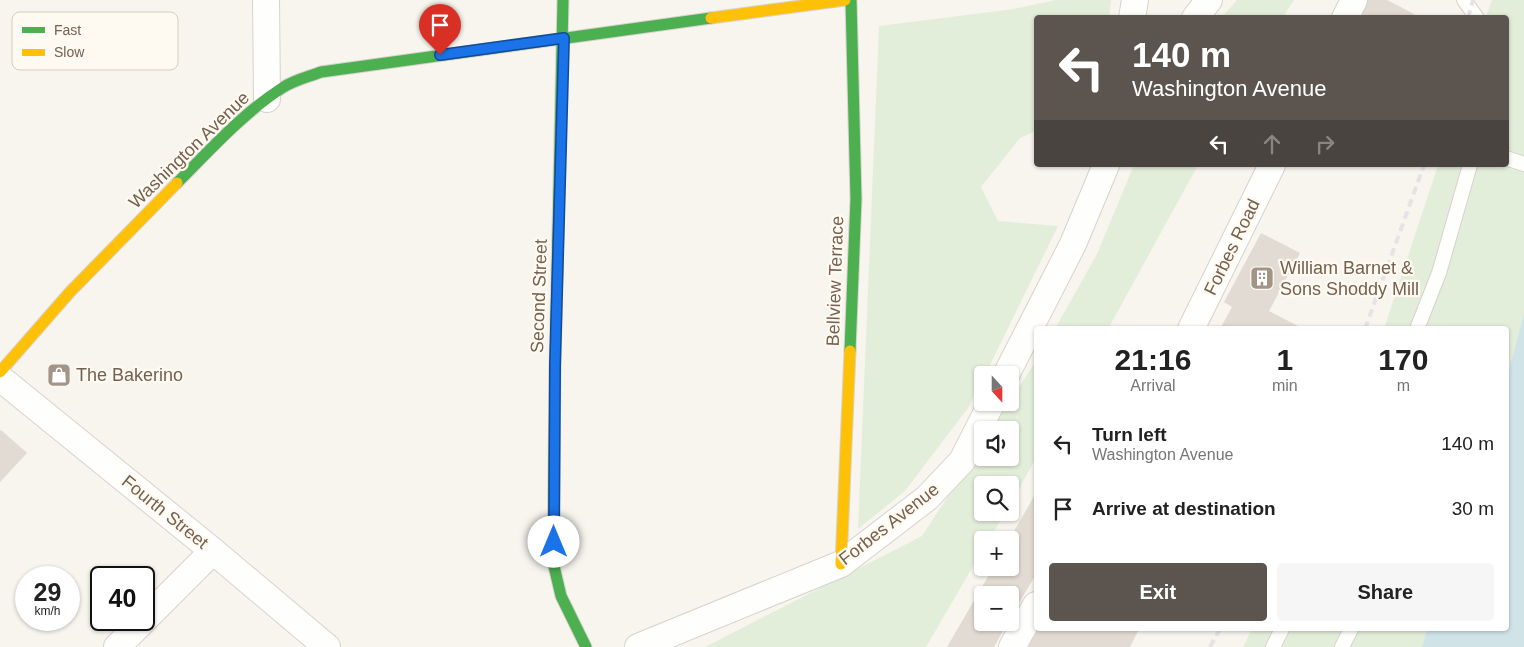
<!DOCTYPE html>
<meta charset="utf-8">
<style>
body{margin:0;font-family:Arial,sans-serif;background:#f6f6f6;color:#222;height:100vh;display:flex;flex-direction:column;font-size:19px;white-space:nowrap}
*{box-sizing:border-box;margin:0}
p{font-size:16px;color:#767676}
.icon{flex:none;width:28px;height:28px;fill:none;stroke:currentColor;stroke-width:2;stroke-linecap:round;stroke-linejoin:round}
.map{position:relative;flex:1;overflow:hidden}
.panel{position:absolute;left:1034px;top:326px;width:475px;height:305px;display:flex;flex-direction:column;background:#fff;border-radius:5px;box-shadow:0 1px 4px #0004}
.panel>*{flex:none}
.guide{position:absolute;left:1034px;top:15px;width:475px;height:152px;border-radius:5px;box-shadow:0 1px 4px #0004;background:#5c554f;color:#fff;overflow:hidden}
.needle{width:32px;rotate:159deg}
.tools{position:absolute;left:974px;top:366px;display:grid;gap:10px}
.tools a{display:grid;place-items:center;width:45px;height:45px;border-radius:5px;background:#fff;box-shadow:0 1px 4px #0004;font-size:25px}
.speed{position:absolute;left:15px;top:566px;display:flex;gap:10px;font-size:25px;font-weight:700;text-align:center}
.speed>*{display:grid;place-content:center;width:65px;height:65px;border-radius:50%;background:#fff;box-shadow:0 1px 4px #0004;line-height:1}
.speed small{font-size:12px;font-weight:400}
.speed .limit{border:2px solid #111;border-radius:8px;background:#fff;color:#111}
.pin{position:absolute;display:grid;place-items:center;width:42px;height:42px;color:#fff;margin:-51px -21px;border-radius:50% 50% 50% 0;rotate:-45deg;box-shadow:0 0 5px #0007}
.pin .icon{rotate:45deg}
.me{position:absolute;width:55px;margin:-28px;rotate:0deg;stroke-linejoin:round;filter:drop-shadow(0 0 4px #0008)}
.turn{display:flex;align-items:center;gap:18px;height:105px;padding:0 15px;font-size:22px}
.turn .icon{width:65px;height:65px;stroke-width:2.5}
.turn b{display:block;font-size:35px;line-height:42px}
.lanes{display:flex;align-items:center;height:48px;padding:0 15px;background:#0003;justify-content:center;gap:25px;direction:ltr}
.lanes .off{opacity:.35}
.eta{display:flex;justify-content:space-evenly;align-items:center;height:85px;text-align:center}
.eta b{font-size:30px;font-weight:700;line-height:35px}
.action{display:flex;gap:10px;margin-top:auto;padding:10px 15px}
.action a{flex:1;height:58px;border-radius:5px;background:#5c554f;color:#fff;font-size:20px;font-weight:700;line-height:58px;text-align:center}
.action a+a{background:#f6f6f6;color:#222}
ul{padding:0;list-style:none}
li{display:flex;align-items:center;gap:15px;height:65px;padding:0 15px}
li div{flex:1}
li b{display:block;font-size:19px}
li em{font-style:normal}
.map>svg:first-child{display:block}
.green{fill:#e3eeda}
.water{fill:#d0e4e7}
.building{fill:#e2dbd3}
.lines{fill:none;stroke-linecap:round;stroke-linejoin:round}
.lane-casing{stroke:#d7d2cc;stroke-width:16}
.street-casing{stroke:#d7d2cc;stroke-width:28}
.fast-casing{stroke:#d8d2cc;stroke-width:13}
.slow-casing{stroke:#d8d2cc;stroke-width:13}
.lane{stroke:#fefefc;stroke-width:14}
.street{stroke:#fefefc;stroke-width:26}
.fast{stroke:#4caf50;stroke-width:11}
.slow{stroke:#ffc107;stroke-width:11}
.rail{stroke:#e5e3e6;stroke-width:4;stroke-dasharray:8 5;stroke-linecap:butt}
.route-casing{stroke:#114b97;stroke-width:12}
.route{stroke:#1a73e8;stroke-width:9}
.labels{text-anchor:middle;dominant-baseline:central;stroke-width:4.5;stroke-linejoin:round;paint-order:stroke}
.street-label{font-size:18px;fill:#75604f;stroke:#fefaf1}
.poi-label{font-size:18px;fill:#75604f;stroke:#fefaf1;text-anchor:start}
.key{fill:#fefaf1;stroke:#d5ccc0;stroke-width:1}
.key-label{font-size:14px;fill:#75604f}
</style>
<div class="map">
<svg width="1524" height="647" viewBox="0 0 1524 647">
<rect width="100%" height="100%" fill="#f7f5ee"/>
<!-- green -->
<g class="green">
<path d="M1056 0H1111L1109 17 1036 18V131L1020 138 981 187 998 221 1058 226 985 375H982V379L968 408 905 491 858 529 879 26 1014 9Z"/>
<path d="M1237 0H1294L1283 17H1222Z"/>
<path d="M1492 0H1524V313L1506 381V329H1384L1438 165H1506V18L1486 17Z"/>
<path d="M1134 165H1198L1108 329H1055L1097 254Z"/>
<path d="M1036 361V458L1010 505V485H982V512L1005 513 989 540H982V551L926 647H705L922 536 982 444V458H1010V430H991Z"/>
<path d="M1252 629H1427L1422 647H1243Z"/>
</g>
<!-- water -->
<path class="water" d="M1524 313V647H1422L1427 629H1506V381Z"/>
<!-- building -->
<g class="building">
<path d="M1358 0H1387L1414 14 1412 18H1349Z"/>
<path d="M1261 233 1300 253 1269 311 1300 327 1299 329H1220L1232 307 1224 302Z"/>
<path d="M1 430 27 453 0 482V431Z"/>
<path d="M1036 493V574L1010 619V595H982V622H1008L994 647H947L993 568H1010L1009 540Z"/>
<path d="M1038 629H1139L1130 647H1028Z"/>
</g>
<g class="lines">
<!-- lane casing -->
<g class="lane-casing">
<g id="lane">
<path d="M1464 0 1477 18"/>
<path d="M1506 158 1524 164"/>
<path d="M1417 329 1439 273 1470 165"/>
<path d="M1273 647 1282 629"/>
<path d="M1342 647 1351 629"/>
</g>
</g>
<!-- street casing -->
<g class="street-casing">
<g id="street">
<path d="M266 0 267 99"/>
<path d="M1132 18 1135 0"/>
<path d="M1195 18 1209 0"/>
<path d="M1345 18 1354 0"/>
<path d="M1191 329 1272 165"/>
<path d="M1006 375 1073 244 1106 165"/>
<path d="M0 378 213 551 327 647"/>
<path d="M117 647 213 551"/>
<path d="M638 647 841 564 927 498 962 461 992 402"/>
<path d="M1012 647 1036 605"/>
</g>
</g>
<!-- fast casing -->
<g class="fast-casing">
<g id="fast">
<path d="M563 0 555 367 553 562 561 596 586 647"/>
<path d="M177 183C210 150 242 114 282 88 294 80 308 77 321 72L711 18"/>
<path d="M850 351 856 199 851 0"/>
</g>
</g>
<!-- slow casing -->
<g class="slow-casing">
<g id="slow">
<path d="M711 18 845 0"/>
<path d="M0 372 70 292 177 183"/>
<path d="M841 564 850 351"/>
</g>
</g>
<!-- lane -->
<use href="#lane" class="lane"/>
<!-- street -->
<use href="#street" class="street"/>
<!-- fast -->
<use href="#fast" class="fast"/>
<!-- slow -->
<use href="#slow" class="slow"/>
<!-- rail -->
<g class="rail">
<path d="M1468 18 1473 0"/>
<path d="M1365 329 1424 165"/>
<path d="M1210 647 1220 629"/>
</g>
</g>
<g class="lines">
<!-- route casing -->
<g class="route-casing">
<path id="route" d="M440 55 564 38 555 366 554 542"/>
</g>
<!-- route -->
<use href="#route" class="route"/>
</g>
<!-- icons -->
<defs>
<g id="building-square" transform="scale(1.25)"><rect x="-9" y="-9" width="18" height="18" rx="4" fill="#a29487" stroke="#fefaf1"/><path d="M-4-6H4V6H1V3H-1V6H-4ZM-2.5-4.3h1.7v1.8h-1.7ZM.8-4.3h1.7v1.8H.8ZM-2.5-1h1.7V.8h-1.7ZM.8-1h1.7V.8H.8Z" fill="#fff"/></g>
<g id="shop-square" transform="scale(1.25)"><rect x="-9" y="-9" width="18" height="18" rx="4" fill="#a29487" stroke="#fefaf1"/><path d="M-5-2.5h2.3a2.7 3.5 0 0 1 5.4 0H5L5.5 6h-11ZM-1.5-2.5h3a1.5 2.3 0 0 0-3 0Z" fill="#fff"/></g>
</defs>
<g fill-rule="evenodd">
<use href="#building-square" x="1262" y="278"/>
<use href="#shop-square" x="59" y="375"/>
</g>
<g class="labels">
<!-- street labels -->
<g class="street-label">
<text transform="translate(189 150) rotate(-44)">Washington Avenue</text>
<text transform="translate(1232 247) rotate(-64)">Forbes Road</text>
<text transform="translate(835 281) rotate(-88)">Bellview Terrace</text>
<text transform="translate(539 296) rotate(-88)">Second Street</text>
<text transform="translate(165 512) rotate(39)">Fourth Street</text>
<text transform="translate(889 524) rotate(-38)">Forbes Avenue</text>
</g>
<!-- poi labels -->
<g class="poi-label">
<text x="1280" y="268">William Barnet &amp;<tspan x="1280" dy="21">Sons Shoddy Mill</tspan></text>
<text x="76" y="375">The Bakerino</text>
</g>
</g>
<!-- legend -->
<rect x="12" y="12" width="166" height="58" rx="8" class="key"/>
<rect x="22" y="27" width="23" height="6" fill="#4caf50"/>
<rect x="22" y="49" width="23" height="7" fill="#ffc107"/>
<g class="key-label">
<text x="54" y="35">Fast</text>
<text x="54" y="57">Slow</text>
</g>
</svg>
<div class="tools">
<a><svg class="needle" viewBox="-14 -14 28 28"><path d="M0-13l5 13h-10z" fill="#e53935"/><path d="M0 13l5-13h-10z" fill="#767676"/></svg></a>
<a><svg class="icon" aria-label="sound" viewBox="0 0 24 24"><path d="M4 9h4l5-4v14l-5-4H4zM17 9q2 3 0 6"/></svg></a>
<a><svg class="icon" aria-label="search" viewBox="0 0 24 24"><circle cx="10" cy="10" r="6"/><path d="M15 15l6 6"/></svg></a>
<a>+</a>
<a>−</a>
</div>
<div class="speed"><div>29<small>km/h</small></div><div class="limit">40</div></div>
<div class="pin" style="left:440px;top:55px;background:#d93025"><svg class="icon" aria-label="arrive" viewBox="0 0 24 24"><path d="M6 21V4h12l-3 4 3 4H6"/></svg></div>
<svg class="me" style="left:554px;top:542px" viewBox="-20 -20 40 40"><circle r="19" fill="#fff"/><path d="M0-13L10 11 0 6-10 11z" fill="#1a73e8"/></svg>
<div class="guide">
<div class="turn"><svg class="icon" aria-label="left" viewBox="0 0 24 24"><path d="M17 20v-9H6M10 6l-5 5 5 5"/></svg><div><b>140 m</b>Washington Avenue</div></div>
<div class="lanes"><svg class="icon" aria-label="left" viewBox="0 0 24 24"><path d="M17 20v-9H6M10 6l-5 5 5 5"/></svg><svg class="icon off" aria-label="ahead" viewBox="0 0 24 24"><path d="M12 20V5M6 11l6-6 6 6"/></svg><svg class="icon off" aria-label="right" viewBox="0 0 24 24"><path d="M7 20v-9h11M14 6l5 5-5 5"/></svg></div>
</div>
<section class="panel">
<div class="eta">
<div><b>21:16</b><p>Arrival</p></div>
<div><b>1</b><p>min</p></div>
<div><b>170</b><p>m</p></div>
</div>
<ul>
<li><svg class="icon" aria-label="left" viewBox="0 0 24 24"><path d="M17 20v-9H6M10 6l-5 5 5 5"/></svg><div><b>Turn left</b><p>Washington Avenue</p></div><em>140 m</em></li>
<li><svg class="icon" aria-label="arrive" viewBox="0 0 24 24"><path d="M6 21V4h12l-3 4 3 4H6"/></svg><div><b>Arrive at destination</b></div><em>30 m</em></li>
</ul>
<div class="action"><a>Exit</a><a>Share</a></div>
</section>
</div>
